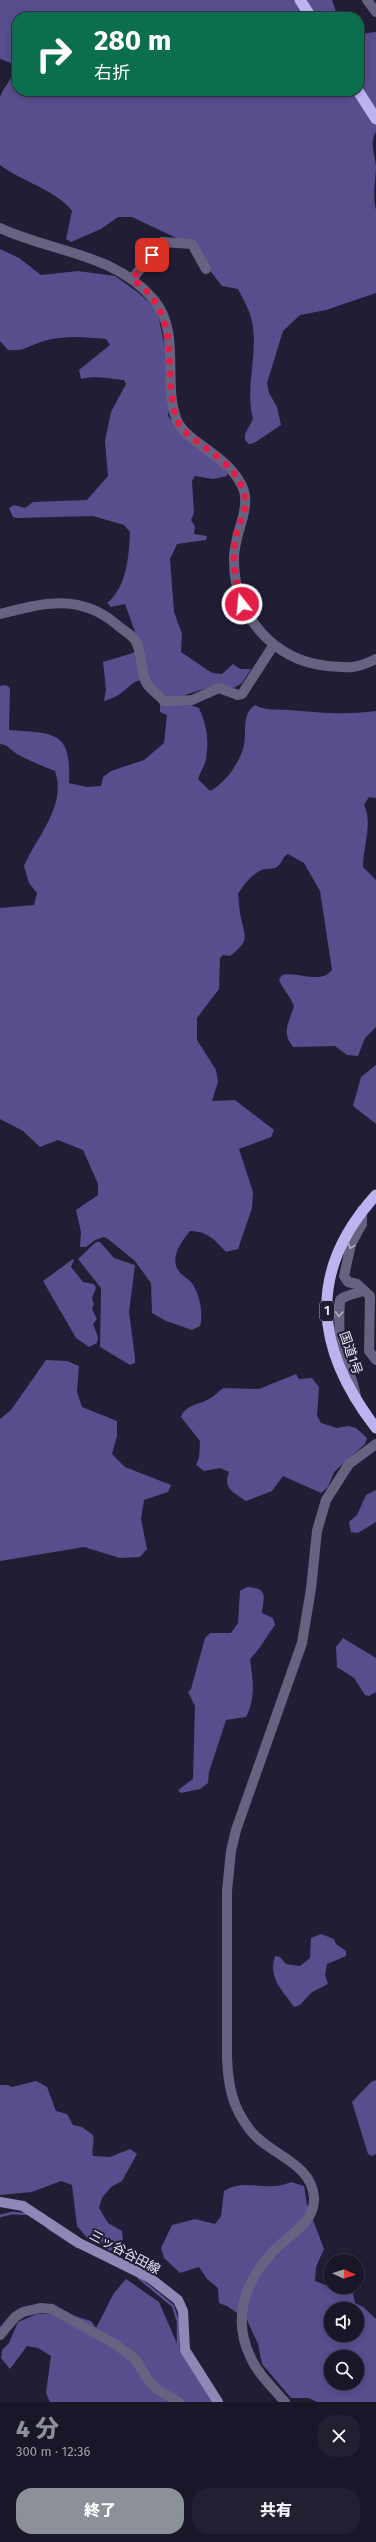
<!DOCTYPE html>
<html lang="ja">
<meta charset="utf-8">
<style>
body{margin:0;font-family:"Fira Sans","Noto Sans JP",sans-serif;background:#221f30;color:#f1f3f6;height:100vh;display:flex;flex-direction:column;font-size:15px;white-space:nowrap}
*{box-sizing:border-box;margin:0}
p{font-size:13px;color:#9f9fa8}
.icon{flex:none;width:22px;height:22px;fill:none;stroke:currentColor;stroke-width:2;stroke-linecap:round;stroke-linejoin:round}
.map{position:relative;height:2402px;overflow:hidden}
.side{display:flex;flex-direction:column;background:#191628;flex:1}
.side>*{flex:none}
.hud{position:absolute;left:12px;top:12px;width:352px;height:84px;border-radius:16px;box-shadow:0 2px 6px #0003,0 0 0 1px #373545;background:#0b6e4f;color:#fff;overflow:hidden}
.needle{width:26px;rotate:93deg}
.fabs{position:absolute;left:324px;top:2254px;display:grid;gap:8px}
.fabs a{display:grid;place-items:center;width:40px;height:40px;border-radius:50%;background:#191628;box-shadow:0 2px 6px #0003,0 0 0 1px #373545;font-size:20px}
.pin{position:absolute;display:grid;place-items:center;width:34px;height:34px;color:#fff;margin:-17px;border-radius:8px;box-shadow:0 2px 6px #0006}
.me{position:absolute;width:44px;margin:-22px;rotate:344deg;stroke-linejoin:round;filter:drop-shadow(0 0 3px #0008)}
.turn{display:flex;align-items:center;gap:14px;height:84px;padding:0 16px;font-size:18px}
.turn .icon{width:52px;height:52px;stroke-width:2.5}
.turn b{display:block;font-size:28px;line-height:34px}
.round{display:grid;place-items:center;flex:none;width:42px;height:42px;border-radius:16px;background:#221f30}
.summary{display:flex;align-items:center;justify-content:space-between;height:68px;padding:0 16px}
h1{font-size:24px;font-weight:800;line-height:30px;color:#8c9099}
.cta{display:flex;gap:8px;margin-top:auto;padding:8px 16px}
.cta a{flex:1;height:46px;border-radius:16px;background:#8c9099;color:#fff;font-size:16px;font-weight:800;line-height:46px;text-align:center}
.cta a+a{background:#221f30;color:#f1f3f6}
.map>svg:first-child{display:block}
.forest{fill:#584d8d;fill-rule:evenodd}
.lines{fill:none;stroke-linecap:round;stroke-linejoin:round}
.stream{stroke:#5a4f8f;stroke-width:2.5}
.minor{stroke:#666380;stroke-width:10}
.tertiary{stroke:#666380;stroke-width:10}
.secondary{stroke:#8e88b7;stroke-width:10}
.trunk{stroke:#bbb4ef;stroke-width:11}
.oneway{stroke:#afadc4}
.route{stroke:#e11d48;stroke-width:7;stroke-dasharray:0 12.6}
.labels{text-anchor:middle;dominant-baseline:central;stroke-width:4;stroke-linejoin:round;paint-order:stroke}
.shield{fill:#211d35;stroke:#aeacc0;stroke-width:1}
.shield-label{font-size:12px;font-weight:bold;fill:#ebeafb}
.street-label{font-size:13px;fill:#ebeafb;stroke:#211d35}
</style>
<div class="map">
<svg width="376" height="2402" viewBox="0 0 376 2402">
<rect width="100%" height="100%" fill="#211d35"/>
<!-- forest -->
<g class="forest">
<path d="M0 0H332L338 17H17V91H359V34L376 32V132C369 142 375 155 376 166 376 181 372 195 376 210V293L326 310 300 315 283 331 267 383 269 393 277 407 281 425 254 443 249 444 245 440V434L253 419C244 385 261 348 250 314 247 306 242 297 238 289L222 286 189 244 132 217H118L101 229 71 242 66 239 72 211C58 191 21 181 0 165 0 152 0 106 0 97 5 83 16 79 11 63L0 59Z"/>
<path d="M0 249 19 258 41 275 78 271 115 276 140 294 157 310 167 357 170 403 168 416 182 434 227 470V476L213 479 195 476 192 481 194 513 191 520 195 526 194 534 207 536 206 540 177 544 170 559 174 612 182 634 181 652 212 673 222 674 233 664 240 669H251L242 683 234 688 219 684 185 695 167 697C128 662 139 692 104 701L106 690 103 662 133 653 140 646 125 604 111 607 107 603C127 588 129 555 130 532L124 525 93 516 17 518 13 517 9 508 14 505 25 508 33 502 87 500 108 476 105 441 111 412 126 384 124 380C108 379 96 375 81 379L79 370 110 345 106 339C85 337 64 335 44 341 29 345 25 352 8 350L0 341Z"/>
<path d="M6 685 10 688 9 730C56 734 71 730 69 783L87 787 101 786 103 777 111 771 144 760 164 743 167 715 160 712V704L185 703 199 708C207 727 209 738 206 759 205 766 200 772 198 779L210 791C225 783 240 763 244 745 247 731 241 715 255 705 266 711 278 709 290 710 322 713 345 715 376 711V798L369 797 364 805C373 823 363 847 363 867L376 880V1027L365 1038 358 1056 347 1055 335 1046 293 1047C281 1032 289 1023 294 1006 290 996 283 989 279 980L282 975C299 971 320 985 332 970L320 891 304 863 288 854C282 857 283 862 278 866 274 870 271 868 266 869 255 870 243 885 238 894 239 901 239 907 240 913 244 937 252 939 230 956L223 955 220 958 219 989 197 1018V1040L216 1070 218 1082 212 1101 235 1100 274 1130 271 1137 239 1149 253 1192 252 1208 238 1249 226 1252C215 1240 207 1231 190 1231 182 1241 170 1256 178 1270 180 1274 186 1277 190 1281 199 1290 204 1314 200 1326L192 1330 166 1321 152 1313 151 1283 135 1261 108 1239 104 1237 95 1240 86 1247H80L81 1232 76 1210 98 1195V1184L83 1150 58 1140 40 1147 23 1131 0 1119V908L34 905 37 893 29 883 24 866C37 836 67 806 55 771 42 766 30 761 19 755 11 751 9 745 0 744V686Z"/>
<path d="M376 1065V1124L353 1106 361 1077Z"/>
<path d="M96 1242H100L114 1258 135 1265 129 1312 135 1358V1363L130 1365 100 1347 101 1288 78 1259Z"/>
<path d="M73 1259 74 1260 71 1267 83 1282 94 1284 96 1288 92 1298 94 1304 92 1309 97 1319 93 1324 98 1337 97 1343 89 1347 76 1338 43 1281Z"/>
<path d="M46 1360 67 1361 79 1366 77 1392 82 1407 117 1421V1436L112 1454 125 1467 171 1485 168 1492 144 1500 141 1519 147 1549 140 1557 120 1558 84 1547 0 1561V1419L11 1410Z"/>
<path d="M296 1374 299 1379 312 1378 319 1387 317 1416 321 1423 337 1428 348 1426 356 1428 367 1438 365 1444 334 1472 328 1487 321 1493 283 1476 272 1491 246 1501C232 1491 223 1489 229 1472L220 1468 204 1471 196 1465 199 1458 200 1441 181 1417C186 1404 199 1405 209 1399 215 1396 218 1391 224 1388L259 1389Z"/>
<path d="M376 1490V1522L358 1533 351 1532 349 1522 357 1515 366 1495Z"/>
<path d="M247 1587C270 1588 263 1598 262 1613L273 1618 275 1625C266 1637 261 1648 250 1659 253 1681 256 1697 246 1717L226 1720 209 1772 208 1783 200 1789 181 1793 178 1790 193 1779 195 1706 188 1692 191 1689 205 1638 210 1633H231L238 1623 240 1591Z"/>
<path d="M343 1638 376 1658V1692L369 1696 365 1695 354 1678 337 1667 336 1647Z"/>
<path d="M321 1934 334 1939 336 1944 346 1951V1956L327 1964 325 1975 328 1984 312 1992 300 2005 294 2007C282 1989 268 1979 275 1956L280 1957 286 1964 300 1966 310 1958 311 1938Z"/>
<path d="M376 2080V2154L372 2156 368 2154 352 2102 371 2082Z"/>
<path d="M36 2081 47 2087 56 2111 67 2114 73 2125 82 2127 93 2135C95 2143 91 2149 93 2156L110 2157 130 2149 137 2154 122 2181 111 2187 102 2198 99 2208 108 2223 122 2231 123 2240 116 2241 113 2250 109 2251 100 2240 88 2239 77 2226 72 2185 61 2181 32 2192 0 2195V2085H8L12 2087Z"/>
<path d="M291 2182 304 2186 307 2204 324 2249 316 2267 315 2281 331 2287 352 2288 355 2303 363 2307 376 2319V2402H317L309 2398H291L262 2364 258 2344 247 2320 227 2306 219 2303 218 2288 207 2279 199 2267 180 2273 164 2258 161 2248 172 2225 195 2219 215 2224 221 2216 224 2191C245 2177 268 2193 291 2182ZM331 2309H357V2335H331ZM331 2357H357V2383H331Z"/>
<path d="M126 2279 159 2302 178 2346 212 2402H50L46 2393 51 2356 38 2348 27 2346 10 2369 1 2358 2 2350 9 2343 18 2322 37 2314H50L75 2316 91 2321 96 2328 114 2293Z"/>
</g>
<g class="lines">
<!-- stream -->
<g class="stream">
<path d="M0 2216 12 2213 27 2214"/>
<path d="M48 2228 77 2247"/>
<path d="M139 2278 173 2306 178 2322V2350L212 2402"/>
</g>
<!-- minor -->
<g class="minor">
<path d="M367 0 376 12"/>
<path d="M0 228C51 252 115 253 154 300 181 332 163 381 176 418 184 443 232 455 244 491 250 512 233 536 234 560 234 615 273 660 327 666 348 668 357 669 376 659"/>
<path d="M132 279 162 242 192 244 206 269"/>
<path d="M0 614C43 603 79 593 116 624 121 629 131 634 135 640 143 652 140 674 147 684 151 690 159 695 164 701L192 700 219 688 238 695 242 694 273 646"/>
<path d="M362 1210V1224L351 1244 344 1276 348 1282 357 1284 370 1296 369 1351 376 1360"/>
<path d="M356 1397C354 1382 348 1370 343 1356 338 1339 339 1317 340 1300 347 1294 354 1295 362 1291"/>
</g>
<!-- tertiary -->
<g class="tertiary">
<path d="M0 2335 15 2317 23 2312 40 2308 52 2309 115 2344 135 2359 149 2381 158 2390 179 2402"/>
<path d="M285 2402C273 2388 257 2373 250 2356 230 2314 249 2272 282 2243 296 2231 315 2219 314 2198 312 2162 269 2155 250 2130 232 2107 228 2085 227 2057V1891L231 1851 236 1830 302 1643 311 1589 317 1531 326 1500 349 1464 376 1444"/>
</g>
<!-- secondary -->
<path class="secondary" d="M0 2202 23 2206 79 2243 150 2278 178 2300 183 2311 185 2350 218 2402"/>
<!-- trunk -->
<g class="trunk">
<path d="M300 0 311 17"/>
<path d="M358 91 376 119"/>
<path d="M376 1195C306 1272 315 1349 376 1428"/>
</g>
</g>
<!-- one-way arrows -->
<defs><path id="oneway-chevron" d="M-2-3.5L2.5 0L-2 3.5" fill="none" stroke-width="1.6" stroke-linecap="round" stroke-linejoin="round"/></defs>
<g class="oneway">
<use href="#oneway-chevron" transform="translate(351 1246) rotate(110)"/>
<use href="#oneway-chevron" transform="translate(339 1314) rotate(92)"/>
</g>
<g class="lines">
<!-- route -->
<path class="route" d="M152 255 132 279C185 315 161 366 176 417 183 444 236 454 245 497 248 510 239 523 236 535 231 559 236 581 242 604"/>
</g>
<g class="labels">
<!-- shield labels -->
<rect class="shield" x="320" y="1301" width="14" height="20" rx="3"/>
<g class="shield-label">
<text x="327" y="1311">1</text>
</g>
<!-- street labels -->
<g class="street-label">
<text transform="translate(351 1353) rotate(71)">国道1号</text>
<text transform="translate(125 2252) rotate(28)">三ッ谷谷田線</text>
</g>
</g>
</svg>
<div class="fabs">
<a><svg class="needle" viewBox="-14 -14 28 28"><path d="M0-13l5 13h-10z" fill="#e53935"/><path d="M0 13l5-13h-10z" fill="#9f9fa8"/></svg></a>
<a><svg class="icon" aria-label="sound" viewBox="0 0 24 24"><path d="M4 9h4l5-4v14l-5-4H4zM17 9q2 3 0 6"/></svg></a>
<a><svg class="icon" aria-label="search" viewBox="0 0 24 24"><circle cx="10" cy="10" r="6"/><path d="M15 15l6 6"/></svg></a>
</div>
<div class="pin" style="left:152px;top:255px;background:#d93025"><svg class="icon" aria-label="arrive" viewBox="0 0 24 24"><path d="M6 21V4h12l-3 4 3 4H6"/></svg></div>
<svg class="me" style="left:242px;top:604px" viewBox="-20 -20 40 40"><circle r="17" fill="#e11d48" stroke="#fff" stroke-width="3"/><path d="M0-11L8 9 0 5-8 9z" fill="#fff"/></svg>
<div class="hud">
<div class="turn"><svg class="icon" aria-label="right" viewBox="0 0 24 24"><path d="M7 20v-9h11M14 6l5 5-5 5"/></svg><div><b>280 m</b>右折</div></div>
</div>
</div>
<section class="side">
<div class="summary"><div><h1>4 分</h1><p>300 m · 12:36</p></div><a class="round"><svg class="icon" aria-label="close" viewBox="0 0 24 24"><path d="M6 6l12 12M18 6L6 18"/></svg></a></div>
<div class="cta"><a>終了</a><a>共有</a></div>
</section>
